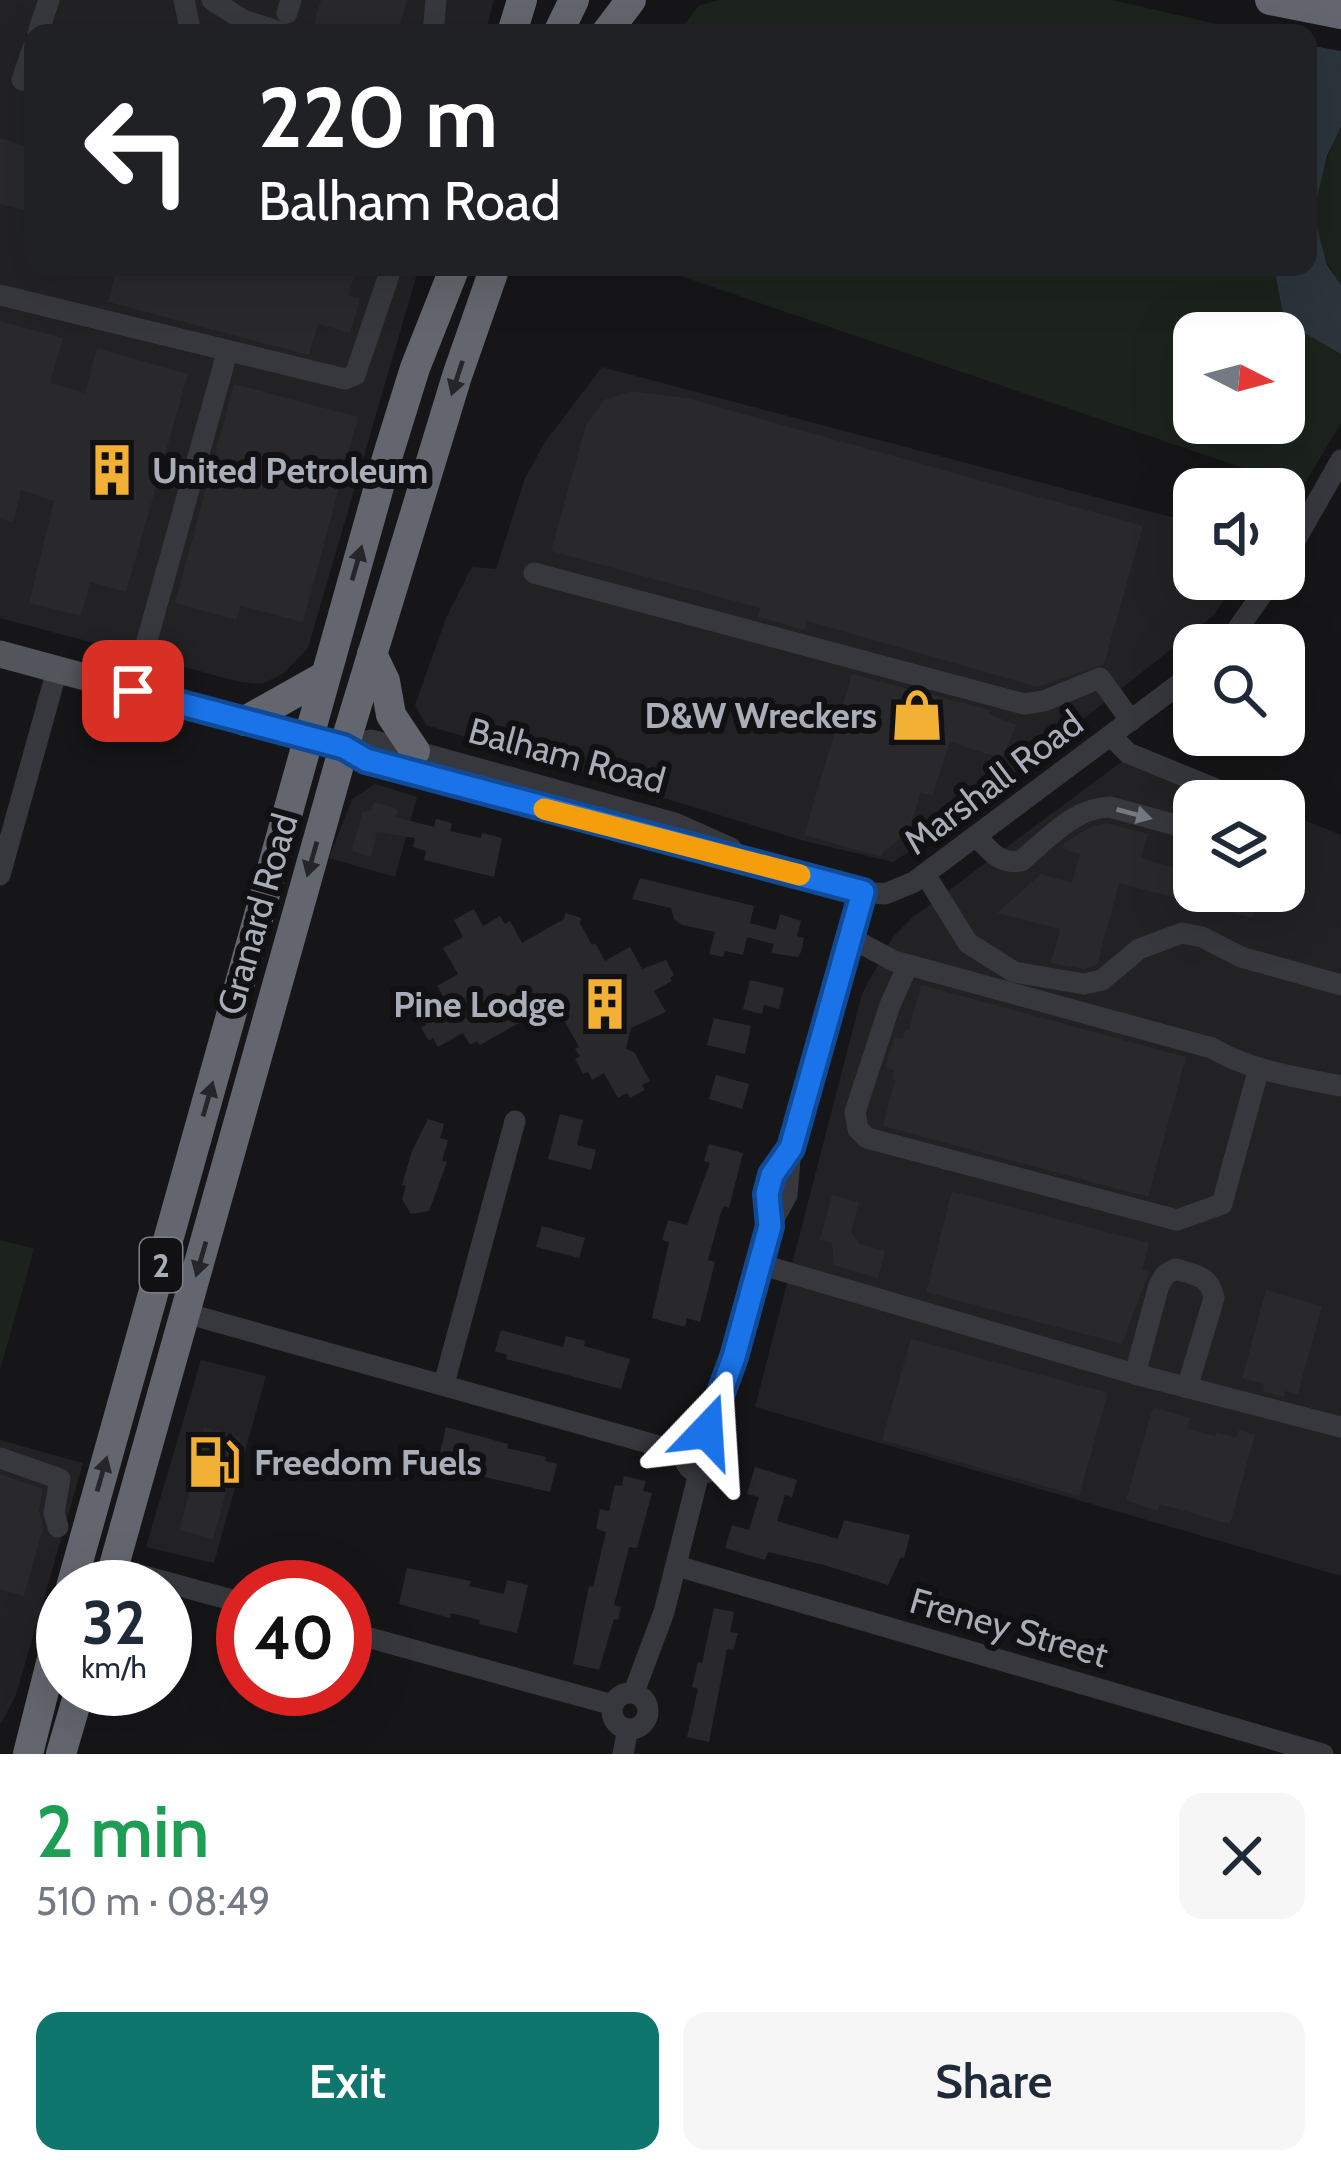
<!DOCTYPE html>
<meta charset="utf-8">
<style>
body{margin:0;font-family:Cabin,sans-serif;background:#f6f6f7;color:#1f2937;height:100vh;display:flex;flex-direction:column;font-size:45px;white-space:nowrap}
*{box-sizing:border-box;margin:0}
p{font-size:39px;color:#747a83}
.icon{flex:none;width:66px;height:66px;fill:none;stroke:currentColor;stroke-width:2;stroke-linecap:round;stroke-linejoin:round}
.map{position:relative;height:1754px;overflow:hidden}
.sheet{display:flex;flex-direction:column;background:#fff;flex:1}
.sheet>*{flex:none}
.hud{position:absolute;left:24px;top:24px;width:1293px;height:252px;border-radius:24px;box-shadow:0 12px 48px #0002;background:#202124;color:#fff;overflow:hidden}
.needle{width:78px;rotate:96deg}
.fabs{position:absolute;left:1173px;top:312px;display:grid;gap:24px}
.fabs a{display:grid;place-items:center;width:132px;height:132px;border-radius:24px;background:#fff;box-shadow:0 12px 48px #0002;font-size:60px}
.speed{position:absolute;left:36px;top:1560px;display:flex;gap:24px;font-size:60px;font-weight:700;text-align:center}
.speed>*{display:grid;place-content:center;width:156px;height:156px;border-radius:50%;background:#fff;box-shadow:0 12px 48px #0002;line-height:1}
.speed small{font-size:30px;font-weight:400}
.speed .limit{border:18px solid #d22;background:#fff;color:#111}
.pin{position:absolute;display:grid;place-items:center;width:102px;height:102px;color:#fff;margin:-51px;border-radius:24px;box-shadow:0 6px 18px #0006}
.me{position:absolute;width:132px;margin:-66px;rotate:20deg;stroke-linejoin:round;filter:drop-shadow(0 0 9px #0008)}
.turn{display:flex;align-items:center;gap:42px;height:252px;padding:0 36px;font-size:54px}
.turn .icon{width:156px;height:156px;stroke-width:2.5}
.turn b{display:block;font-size:84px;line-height:102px}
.round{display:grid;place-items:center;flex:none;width:126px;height:126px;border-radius:24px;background:#f6f6f7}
.overview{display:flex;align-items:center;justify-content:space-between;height:204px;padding:0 36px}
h1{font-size:72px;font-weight:600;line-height:90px;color:#1e9e55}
.action{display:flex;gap:24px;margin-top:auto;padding:24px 36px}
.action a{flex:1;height:138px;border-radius:24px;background:#0f766e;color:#fff;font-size:48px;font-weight:600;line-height:138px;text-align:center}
.action a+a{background:#f6f6f7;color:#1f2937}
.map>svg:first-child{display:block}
.built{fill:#222225}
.green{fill:#1c231d;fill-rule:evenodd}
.water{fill:#2c353c}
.building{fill:#29292c}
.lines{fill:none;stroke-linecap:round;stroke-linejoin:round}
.minor{stroke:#37383d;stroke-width:21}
.major{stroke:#53555c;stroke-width:27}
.highway{stroke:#63666e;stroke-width:30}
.oneway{fill:#26262a}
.oneway2{fill:#757881}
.route-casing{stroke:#114b97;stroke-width:30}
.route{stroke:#1a73e8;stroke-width:21}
.slow{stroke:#f59e0b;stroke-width:21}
.labels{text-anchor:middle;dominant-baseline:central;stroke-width:12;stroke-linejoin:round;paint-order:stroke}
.shield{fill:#111113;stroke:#7b7e86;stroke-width:3}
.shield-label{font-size:33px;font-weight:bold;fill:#a8adb8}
.poi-label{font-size:36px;font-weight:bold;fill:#a8adb8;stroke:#111113;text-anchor:start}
.street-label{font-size:36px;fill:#a8adb8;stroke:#111113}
</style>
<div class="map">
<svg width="1341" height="1754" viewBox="0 0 1341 1754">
<rect width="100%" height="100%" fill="#161618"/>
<!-- built -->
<g class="built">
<path d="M0 0H494L485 33H33V267H419L308 648 284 673 262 684 240 682 0 618Z"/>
<path d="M602 367 1194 523V579H1237L1214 615 946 828 893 862 801 840 426 725 415 705 446 618 472 567 496 569 525 478 545 442Z"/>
<path d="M1136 751 1258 801H1194V891H1284V812L1341 835V1576L755 1407 862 994 893 937 913 917Z"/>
<path d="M375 784 417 797 395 877 329 858 352 799Z"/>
<path d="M201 1360 266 1376 214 1563 146 1547Z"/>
<path d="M0 1440 83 1463 16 1695 0 1725Z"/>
</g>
<!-- green -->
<g class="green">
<path d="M718 0H1113L1255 33H679L698 6Z"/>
<path d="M1341 127V285C1301 230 1314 183 1341 127Z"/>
<path d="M654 267H1274C1286 333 1287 319 1341 354V423L1302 488ZM1194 333H1284V423H1194Z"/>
<path d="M0 1240 34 1249 0 1370Z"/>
</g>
<!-- water -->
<path class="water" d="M1308 45 1341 51V127L1327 156 1313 213 1327 265 1341 285V354L1289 324 1283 314 1274 267H1308Z"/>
<!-- building -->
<g class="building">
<path d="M321 0H407L398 33H320L312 31Z"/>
<path d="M0 138 33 148 30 212 0 204Z"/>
<path d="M117 267H356L349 296 360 299 350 333 318 324 309 355 108 302Z"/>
<path d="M0 321 63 338 50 383 85 393 97 348 188 374 126 592 90 582 81 616 29 603 54 501 21 490 13 522 0 519Z"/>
<path d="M234 384 358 417 303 622 240 606 236 620 175 603Z"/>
<path d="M631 391 686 398 1143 526 1104 664 1037 687 807 621 805 630 758 617 760 608 551 551 586 425 604 400Z"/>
<path d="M852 674 990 710 989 714 1016 725 1002 759 950 742 932 796 921 792 909 832 884 851 881 857 804 835Z"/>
<path d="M374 802 393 807 398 810 396 817 434 827 436 819 452 823 450 831 481 838 482 833 502 838 494 877 424 860 426 851 413 847 415 838 377 832 371 857 352 851 362 812 371 811Z"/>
<path d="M1106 823 1148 834 1141 858 1194 873V891H1260L1253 918 1119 883 1097 965 1084 969 1051 963 1060 929 997 913 1041 874 1072 883 1080 854 1063 849 1064 843 1090 827Z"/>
<path d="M640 878 754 906 750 923 776 930 780 914 801 921 797 936 804 938 801 952 798 957 771 953 774 944 747 937 743 955 725 951 723 957 709 954 715 932 682 925 674 919 671 908 632 899Z"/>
<path d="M474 909 483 926 500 916 505 924 510 921 522 943 564 919 565 913 581 918 580 923 592 945 595 943 605 961 630 947 642 969 666 960 674 975 670 978 672 981 654 991 666 1012 631 1028 626 1049 634 1052 650 1081 642 1085 645 1090 630 1098 627 1093 618 1098 604 1073 592 1080 588 1072 583 1074 575 1059 580 1056 575 1049 579 1047 559 1011 553 1014 549 1006 480 1045 477 1041 470 1045 463 1033 438 1047 433 1038 429 1041 421 1027 426 1025 421 1016 446 1002 437 986 458 974 443 948 463 937 454 920Z"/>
<path d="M750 980 784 988 779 1009 764 1005 762 1014 743 1009Z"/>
<path d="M921 985 1186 1057 1148 1197 883 1126 895 1080 892 1079 894 1070 885 1067 895 1037 903 1039 905 1029 909 1030Z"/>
<path d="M714 1018 751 1026 745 1054 707 1045Z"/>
<path d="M716 1075 749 1084 742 1109 709 1099Z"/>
<path d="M560 1114 583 1120 577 1145 596 1150 591 1170 548 1159Z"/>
<path d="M428 1119 444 1124 440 1138 448 1140 442 1161 447 1162 429 1211 411 1214 402 1199 406 1186 402 1185 412 1151Z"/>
<path d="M709 1144 743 1153 729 1208 724 1206 721 1212 708 1260 715 1262 700 1322 687 1318 685 1327 652 1318 669 1242 662 1240 668 1220 687 1225 710 1163 704 1161Z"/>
<path d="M952 1191 1149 1243 1142 1270 1149 1272 1122 1344 926 1292Z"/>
<path d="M832 1195 859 1202 851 1231 858 1243 885 1251 878 1278 834 1265 832 1243 820 1240Z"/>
<path d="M542 1226 585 1238 579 1258 536 1247Z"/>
<path d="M1266 1290 1322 1306 1298 1394 1285 1391 1284 1397 1263 1391 1264 1384 1242 1378Z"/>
<path d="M501 1330 563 1347 566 1336 585 1341 584 1346 630 1359 621 1389 506 1359 507 1355 495 1351Z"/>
<path d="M911 1339 1108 1393 1079 1496 882 1440Z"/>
<path d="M1153 1407 1190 1418 1187 1428 1215 1436 1217 1432 1236 1438 1239 1430 1255 1435 1230 1524 1160 1504 1158 1511 1126 1500Z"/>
<path d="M204 1427 241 1438 213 1539 180 1530Z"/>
<path d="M446 1427 508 1444 507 1448 546 1457 545 1461 557 1464 550 1492 437 1466Z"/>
<path d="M755 1467 797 1480 792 1497 785 1495 777 1521 838 1539 844 1520 910 1535 904 1558 901 1557 888 1585 824 1565 768 1552 765 1560 725 1548 732 1525 749 1530 759 1497 747 1494Z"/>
<path d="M0 1474 43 1489 39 1511 43 1528 24 1596 0 1589Z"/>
<path d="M624 1476 646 1481 643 1491 652 1493 637 1548 629 1547 614 1605 621 1607 618 1620 614 1619 599 1670 573 1664 589 1586 593 1587 606 1532 596 1529 600 1509 609 1511 615 1485 622 1486Z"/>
<path d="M407 1568 471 1581 469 1586 504 1594 507 1580 528 1585 517 1633 479 1624 480 1620 451 1613 450 1618 399 1604Z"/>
<path d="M714 1608 734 1612 730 1632 738 1633 733 1650 727 1649 709 1742 687 1737 698 1689 692 1687 698 1662 702 1663Z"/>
</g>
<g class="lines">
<!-- minor -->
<g class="minor">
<path d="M184 0 191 33"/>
<path d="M212 0 243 20 283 33"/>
<path d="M287 13 291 0"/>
<path d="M38 33 49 0"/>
<path d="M433 33 436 0"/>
<path d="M22 80 33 48"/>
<path d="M0 295 345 379 355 375 389 275"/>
<path d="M1284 560 1341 460"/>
<path d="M534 573 1024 704 1044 701 1100 678 1131 721"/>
<path d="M1226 645 1273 579"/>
<path d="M133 691 227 353"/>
<path d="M1111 736 1128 753 1216 789 1223 801"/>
<path d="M344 747 366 760 863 892 885 894 914 882 1194 673"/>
<path d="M344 747 371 740 415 751 675 823 731 848"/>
<path d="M976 836C990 850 999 865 1021 861 1048 839 1073 808 1110 807L1194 830"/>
<path d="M925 874 968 943 1014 972 1084 984 1102 980 1139 949 1182 933 1202 937 1241 957 1341 985"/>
<path d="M0 875 57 670"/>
<path d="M851 938 894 961 1212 1048C1250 1071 1297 1077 1341 1086"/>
<path d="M908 965 890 1005 855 1112 858 1129 867 1138 1177 1220 1222 1204 1259 1068"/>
<path d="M770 1226C764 1194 771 1174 791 1148"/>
<path d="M759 1264 1135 1374 1341 1427"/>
<path d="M185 1313 684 1453"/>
<path d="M1135 1374 1159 1285 1166 1274 1176 1269C1196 1275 1210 1276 1214 1298L1187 1388"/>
<path d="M444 1384 515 1121"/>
<circle cx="702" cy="1455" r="18"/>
<path d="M706 1438 733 1357 770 1226 787 1195 791 1148 863 892"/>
<path d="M0 1458 60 1479 54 1513 58 1527"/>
<path d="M677 1566 1323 1754"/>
<path d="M114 1568 243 1603"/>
<path d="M345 1631 613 1705"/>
<path d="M634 1692 664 1612 699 1473"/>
<circle cx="630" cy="1711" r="18"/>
<path d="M623 1754 628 1729"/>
</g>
<!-- major -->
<path class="major" d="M0 654 344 747"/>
<!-- highway -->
<g class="highway">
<path d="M1270 0 1341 14"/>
<path d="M512 33 522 0"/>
<path d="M558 33 574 0"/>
<path d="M606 33 631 0"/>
<path d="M372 654 385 681 391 715 415 751"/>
<path d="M245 721 325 676"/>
<path d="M71 1587 387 458 415 368 455 267"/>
<path d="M108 1587 344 747 457 376 495 267"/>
<path d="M28 1754 63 1615"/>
<path d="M61 1754 80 1689"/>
</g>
</g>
<!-- one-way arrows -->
<defs><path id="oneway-solid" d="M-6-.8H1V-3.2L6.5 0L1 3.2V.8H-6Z" transform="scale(3)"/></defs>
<g class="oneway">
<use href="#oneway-solid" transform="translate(457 378) rotate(108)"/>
<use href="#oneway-solid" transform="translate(357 563) rotate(-74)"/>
<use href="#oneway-solid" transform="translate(312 859) rotate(106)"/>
<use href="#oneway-solid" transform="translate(208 1099) rotate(-74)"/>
<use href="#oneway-solid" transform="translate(201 1259) rotate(106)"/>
<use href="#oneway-solid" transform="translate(102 1474) rotate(-74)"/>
</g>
<use class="oneway2" href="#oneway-solid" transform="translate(1134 814) rotate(15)"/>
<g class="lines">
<!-- route casing -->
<g class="route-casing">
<path id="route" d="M133 691 344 747 366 760 863 892 791 1148 772 1175 767 1194 770 1226 734 1357 707 1431"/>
</g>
<!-- route -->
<use href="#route" class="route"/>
<!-- slow -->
<path class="slow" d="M544 809 800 875"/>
</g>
<!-- icons -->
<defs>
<g id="building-bare" transform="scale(4.14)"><path d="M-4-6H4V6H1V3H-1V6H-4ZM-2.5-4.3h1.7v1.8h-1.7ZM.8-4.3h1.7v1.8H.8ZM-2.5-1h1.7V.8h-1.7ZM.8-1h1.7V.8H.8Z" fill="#f2b134" stroke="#111113" stroke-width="2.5" paint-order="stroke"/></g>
<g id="shop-bare" transform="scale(4.14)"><path d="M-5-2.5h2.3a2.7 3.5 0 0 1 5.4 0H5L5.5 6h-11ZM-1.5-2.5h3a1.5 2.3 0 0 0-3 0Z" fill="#f2b134" stroke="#111113" stroke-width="2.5" paint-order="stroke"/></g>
<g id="fuel-bare" transform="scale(4.14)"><path d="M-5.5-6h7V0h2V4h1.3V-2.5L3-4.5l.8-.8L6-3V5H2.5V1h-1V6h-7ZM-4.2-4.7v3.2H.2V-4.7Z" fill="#f2b134" stroke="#111113" stroke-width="2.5" paint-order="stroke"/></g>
</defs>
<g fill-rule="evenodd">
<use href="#building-bare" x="112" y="470"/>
<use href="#shop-bare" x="917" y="715"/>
<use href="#building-bare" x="605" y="1004"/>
<use href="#fuel-bare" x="214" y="1462"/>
</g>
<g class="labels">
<!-- shield labels -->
<rect class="shield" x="140" y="1238" width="42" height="54" rx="9"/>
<g class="shield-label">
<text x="161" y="1265">2</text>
</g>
<!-- poi labels -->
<g class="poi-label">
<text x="152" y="470">United Petroleum</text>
<text x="877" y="715" text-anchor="end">D&amp;W Wreckers</text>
<text x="565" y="1004" text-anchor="end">Pine Lodge</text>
<text x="254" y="1462">Freedom Fuels</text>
</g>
<!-- street labels -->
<g class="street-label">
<text transform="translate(567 755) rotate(15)">Balham Road</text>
<text transform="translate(993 782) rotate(-37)">Marshall Road</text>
<text transform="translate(257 914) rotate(-74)">Granard Road</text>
<text transform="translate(1009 1627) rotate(16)">Freney Street</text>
</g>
</g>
</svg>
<div class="fabs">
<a><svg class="needle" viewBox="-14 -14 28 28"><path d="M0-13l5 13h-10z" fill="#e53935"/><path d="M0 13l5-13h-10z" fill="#747a83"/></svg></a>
<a><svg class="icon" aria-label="sound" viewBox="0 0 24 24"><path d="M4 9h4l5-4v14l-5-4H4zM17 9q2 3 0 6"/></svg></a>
<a><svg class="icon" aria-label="search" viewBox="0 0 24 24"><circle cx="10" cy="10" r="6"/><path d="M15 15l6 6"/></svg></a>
<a><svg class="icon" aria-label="layers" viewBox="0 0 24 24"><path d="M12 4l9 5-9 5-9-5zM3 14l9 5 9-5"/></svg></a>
</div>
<div class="speed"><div>32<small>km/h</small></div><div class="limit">40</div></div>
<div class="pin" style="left:133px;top:691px;background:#d93025"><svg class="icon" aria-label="arrive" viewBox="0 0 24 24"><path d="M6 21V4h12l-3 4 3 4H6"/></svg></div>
<svg class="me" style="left:707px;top:1431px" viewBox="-20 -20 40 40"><path d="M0-17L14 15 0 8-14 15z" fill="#1a73e8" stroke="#fff" stroke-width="4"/></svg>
<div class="hud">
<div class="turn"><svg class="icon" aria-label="left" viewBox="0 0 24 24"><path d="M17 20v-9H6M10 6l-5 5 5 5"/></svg><div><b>220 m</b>Balham Road</div></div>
</div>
</div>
<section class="sheet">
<div class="overview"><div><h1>2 min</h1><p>510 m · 08:49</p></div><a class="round"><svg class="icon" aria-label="close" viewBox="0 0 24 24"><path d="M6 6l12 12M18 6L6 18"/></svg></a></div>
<div class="action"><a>Exit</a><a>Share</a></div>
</section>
